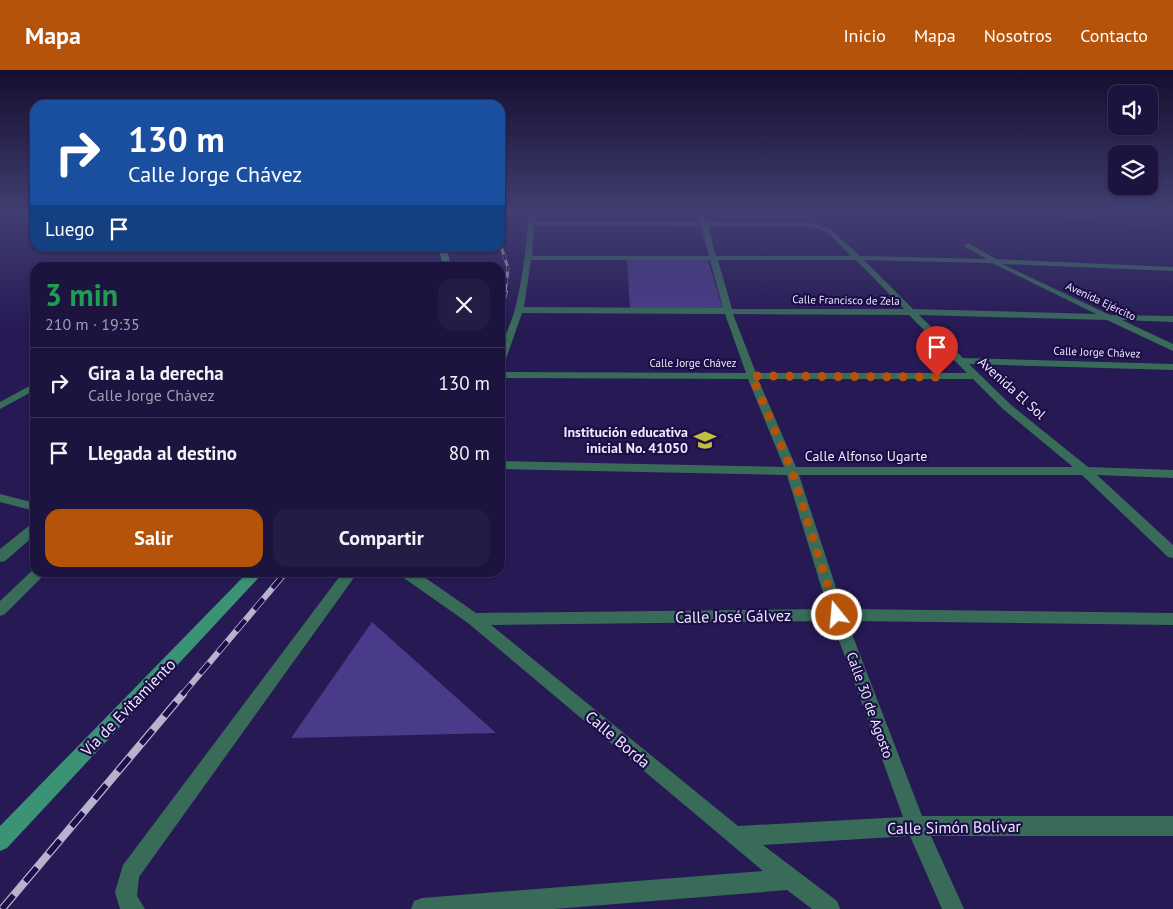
<!DOCTYPE html>
<html lang="es">
<meta charset="utf-8">
<style>
body{margin:0;font-family:"PT Sans",sans-serif;background:#251c46;color:#f1f3f6;height:100vh;display:flex;flex-direction:column;font-size:19px;white-space:nowrap}
*{box-sizing:border-box;margin:0}
p{font-size:16px;color:#a09eb0}
.icon{flex:none;width:28px;height:28px;fill:none;stroke:currentColor;stroke-width:2;stroke-linecap:round;stroke-linejoin:round}
.map{position:relative;flex:1;overflow:hidden}
.sheet{position:absolute;left:30px;top:192px;width:475px;height:315px;display:flex;flex-direction:column;background:#1c133f;border-radius:15px;box-shadow:0 1px 4px #0004,0 0 0 1px #3a3259}
.sheet>*{flex:none}
.top-card{position:absolute;left:30px;top:30px;width:475px;height:152px;border-radius:15px;box-shadow:0 1px 4px #0004,0 0 0 1px #3a3259;background:#1a4fa0;color:#fff;overflow:hidden}
.fabs{position:absolute;left:1108px;top:15px;display:grid;gap:10px}
.fabs a{display:grid;place-items:center;width:50px;height:50px;border-radius:10px;background:#1c133f;box-shadow:0 1px 4px #0004,0 0 0 1px #3a3259;font-size:25px}
.pin{position:absolute;display:grid;place-items:center;width:42px;height:42px;color:#fff;margin:-51px -21px;border-radius:50% 50% 50% 0;rotate:-45deg;box-shadow:0 0 5px #0007}
.pin .icon{rotate:45deg}
.me{position:absolute;width:55px;margin:-28px;rotate:343deg;stroke-linejoin:round;filter:drop-shadow(0 0 4px #0008)}
.turn{display:flex;align-items:center;gap:18px;height:105px;padding:0 15px;font-size:22px}
.turn .icon{width:65px;height:65px;stroke-width:2.5}
.turn b{display:block;font-size:35px;line-height:42px}
.then{display:flex;align-items:center;height:48px;padding:0 15px;background:#0003;gap:10px;font-size:19px}
.round{display:grid;place-items:center;flex:none;width:52px;height:52px;border-radius:15px;background:#251c46}
.headline{display:flex;align-items:center;justify-content:space-between;height:85px;padding:0 15px}
h1{font-size:30px;font-weight:800;line-height:38px;color:#1e9e55}
.action{display:flex;gap:10px;margin-top:auto;padding:10px 15px}
.action a{flex:1;height:58px;border-radius:15px;background:#b45309;color:#fff;font-size:20px;font-weight:800;line-height:58px;text-align:center}
.action a+a{background:#251c46;color:#f1f3f6}
ul{padding:0;list-style:none}
li{display:flex;align-items:center;gap:15px;height:70px;padding:0 15px;border-top:1px solid #3a3259}
li div{flex:1}
li b{display:block;font-size:19px}
li em{font-style:normal}
header{display:flex;align-items:center;gap:30px;box-sizing:border-box;height:70px;padding:0 25px;background:#b45309;color:#fff}
header strong{font-size:24px}
nav{display:flex;gap:28px;margin-inline-start:auto;font-size:18px}
.map>svg:first-child{display:block}
.green{fill:#493b8a}
.lines{fill:none;stroke-linecap:round;stroke-linejoin:round}
.stream{fill:#05161e;fill-rule:evenodd}
.street{fill:#386c59;fill-rule:evenodd}
.secondary{fill:#3b9375;fill-rule:evenodd}
.rail-far3-casing{stroke:#b7b3ce;stroke-width:3}
.rail-far2-casing{stroke:#b7b3ce;stroke-width:4}
.rail-far1-casing{stroke:#b7b3ce;stroke-width:6}
.rail-casing{stroke:#b7b3ce;stroke-width:8}
.rail-far3{stroke:#1d0d48;stroke-width:2;stroke-dasharray:6;stroke-linecap:butt}
.rail-far2{stroke:#1d0d48;stroke-width:2.5;stroke-dasharray:8;stroke-linecap:butt}
.rail-far1{stroke:#1d0d48;stroke-width:4.5;stroke-dasharray:14;stroke-linecap:butt}
.rail{stroke:#1d0d48;stroke-width:5.5;stroke-dasharray:18;stroke-linecap:butt}
.route{stroke:#b45309;stroke-width:9;stroke-dasharray:0 16.2}
.labels{text-anchor:middle;dominant-baseline:central;stroke-width:4.5;stroke-linejoin:round;paint-order:stroke}
.far-street-label{font-size:11px;fill:#ebeaf9;stroke:#1d0d48}
.street-label{font-size:14px;fill:#ebeaf9;stroke:#1d0d48}
.poi-label{font-size:14px;font-weight:bold;fill:#ebeaf9;stroke:#1d0d48;text-anchor:end}
.near-street-label{font-size:16px;fill:#ebeaf9;stroke:#1d0d48}
</style>
<header>
<strong>Mapa</strong>
<nav><a>Inicio</a><a>Mapa</a><a>Nosotros</a><a>Contacto</a></nav>
</header>
<div class="map">
<svg width="1173" height="839" viewBox="0 0 1173 839">
<rect width="100%" height="100%" fill="#261954"/>
<!-- green -->
<g class="green">
<path d="M627 190H708L723 239 630 238Z"/>
<path d="M372 552 496 663 291 668Z"/>
</g>
<g class="lines">
<!-- stream -->
<path class="stream" d="M998 143H1005L1173 163V165Z"/>
<!-- street -->
<g class="street">
<path d="M529 143H535V151L700 152 698 143H704L707 152 813 153 831 160 860 186 987 189 965 177 964 175 968 173 996 189 1173 197V201L1002 194 1110 245 1173 246V252L1122 250 1173 274V281L1107 250 919 245 963 288 1173 294V300L969 294 1011 335 1088 397 1173 400V408L1097 405 1173 475V488L1168 487 1082 405H799L843 539 1173 543V555L847 551 922 746H1173V766H931L964 839H942L910 766 763 775 837 831 840 839H812L787 820 554 839H411L414 831 422 828 763 801 468 553 401 506 399 502H417L476 543 828 539 787 405 500 399V391L784 397 748 309 500 308V302L746 303 725 244 522 243 505 292 500 295C500 271 509 261 515 239 523 208 526 175 529 143ZM534 155 701 156 709 186H532ZM708 156 812 157 827 162 851 186H716ZM531 190H710L723 238 524 237ZM718 190H856L904 239H732ZM864 190 992 193 1096 244 913 239ZM733 244 909 245 967 303H756ZM758 309H973L1003 339 1073 397H796ZM832 551 903 747 738 756 491 555Z"/>
<path d="M35 313V320L0 339V332Z"/>
<path d="M0 424 35 433V441L0 432Z"/>
<path d="M35 453V465L5 491 0 492V479L30 455Z"/>
<path d="M35 498V502H47L5 544 0 546V531Z"/>
<path d="M343 502H358L139 807 137 826 145 839H120L115 822 123 795Z"/>
</g>
<!-- secondary -->
<g class="secondary">
<path d="M439 178H447L451 198H443Z"/>
<path d="M248 502H264L7 778 0 781V756Z"/>
</g>
<!-- rail-far3 casing -->
<g class="rail-far3-casing">
<path id="rail-far3" d="M500 173 508 198 505 223"/>
</g>
<!-- rail-far2 casing -->
<g class="rail-far2-casing">
<path id="rail-far2" d="M500 242 506 222"/>
</g>
<!-- rail-far1 casing -->
<g class="rail-far1-casing">
<path id="rail-far1" d="M182 625 286 502"/>
</g>
<!-- rail casing -->
<g class="rail-casing">
<path id="rail" d="M2 839 183 624"/>
</g>
<!-- rail-far3 -->
<use href="#rail-far3" class="rail-far3"/>
<!-- rail-far2 -->
<use href="#rail-far2" class="rail-far2"/>
<!-- rail-far1 -->
<use href="#rail-far1" class="rail-far1"/>
<!-- rail -->
<use href="#rail" class="rail"/>
</g>
<!-- sky -->
<linearGradient id="sky" x2="0" y2="1"><stop stop-color="#150e2e"/><stop offset="0.55" stop-color="#413e72"/><stop offset="1" stop-color="#413e72" stop-opacity="0"/></linearGradient>
<rect width="1173" height="260" fill="url(#sky)"/>
<g class="lines">
<!-- route -->
<path class="route" d="M837 545 792 401 752 306 937 307"/>
</g>
<!-- icons -->
<defs>
<g id="school-bare" transform="scale(1.725)"><path d="M0-5L7-2L0 1L-7-2ZM-4 1L0 2.5L4 1V4Q0 6-4 4Z" fill="#c1be40" stroke="#1d0d48" stroke-width="2.5" paint-order="stroke"/></g>
</defs>
<g fill-rule="evenodd">
<use href="#school-bare" x="705" y="370"/>
</g>
<g class="labels">
<!-- far-street labels -->
<g class="far-street-label">
<text transform="translate(846 230) rotate(1)">Calle Francisco de Zela</text>
<text transform="translate(1101 231) rotate(25)">Avenida Ejército</text>
<text transform="translate(1097 282) rotate(2)">Calle Jorge Chávez</text>
<text x="693" y="293">Calle Jorge Chávez</text>
</g>
<!-- street labels -->
<g class="street-label">
<text transform="translate(1012 318) rotate(42)">Avenida El Sol</text>
<text x="866" y="386">Calle Alfonso Ugarte</text>
<text transform="translate(870 635) rotate(70)">Calle 30 de Agosto</text>
</g>
<!-- poi labels -->
<g class="poi-label">
<text x="688" y="362">Institución educativa<tspan x="688" dy="16">inicial No. 41050</tspan></text>
</g>
<!-- near-street labels -->
<g class="near-street-label">
<text transform="translate(733 546) rotate(-1)">Calle José Gálvez</text>
<text transform="translate(128 637) rotate(-46)">Vía de Evitamiento</text>
<text transform="translate(618 669) rotate(40)">Calle Borda</text>
<text transform="translate(954 757) rotate(-1)">Calle Simón Bolívar</text>
</g>
</g>
</svg>
<div class="fabs">
<a><svg class="icon" aria-label="sound" viewBox="0 0 24 24"><path d="M4 9h4l5-4v14l-5-4H4zM17 9q2 3 0 6"/></svg></a>
<a><svg class="icon" aria-label="layers" viewBox="0 0 24 24"><path d="M12 4l9 5-9 5-9-5zM3 14l9 5 9-5"/></svg></a>
</div>
<div class="pin" style="left:937px;top:307px;background:#d93025"><svg class="icon" aria-label="arrive" viewBox="0 0 24 24"><path d="M6 21V4h12l-3 4 3 4H6"/></svg></div>
<svg class="me" style="left:837px;top:545px" viewBox="-20 -20 40 40"><circle r="17" fill="#b45309" stroke="#fff" stroke-width="3"/><path d="M0-11L8 9 0 5-8 9z" fill="#fff"/></svg>
<div class="top-card">
<div class="turn"><svg class="icon" aria-label="right" viewBox="0 0 24 24"><path d="M7 20v-9h11M14 6l5 5-5 5"/></svg><div><b>130 m</b>Calle Jorge Chávez</div></div>
<div class="then">Luego<svg class="icon" aria-label="arrive" viewBox="0 0 24 24"><path d="M6 21V4h12l-3 4 3 4H6"/></svg></div>
</div>
<section class="sheet">
<div class="headline"><div><h1>3 min</h1><p>210 m · 19:35</p></div><a class="round"><svg class="icon" aria-label="close" viewBox="0 0 24 24"><path d="M6 6l12 12M18 6L6 18"/></svg></a></div>
<ul>
<li><svg class="icon" aria-label="right" viewBox="0 0 24 24"><path d="M7 20v-9h11M14 6l5 5-5 5"/></svg><div><b>Gira a la derecha</b><p>Calle Jorge Chávez</p></div><em>130 m</em></li>
<li><svg class="icon" aria-label="arrive" viewBox="0 0 24 24"><path d="M6 21V4h12l-3 4 3 4H6"/></svg><div><b>Llegada al destino</b></div><em>80 m</em></li>
</ul>
<div class="action"><a>Salir</a><a>Compartir</a></div>
</section>
</div>
